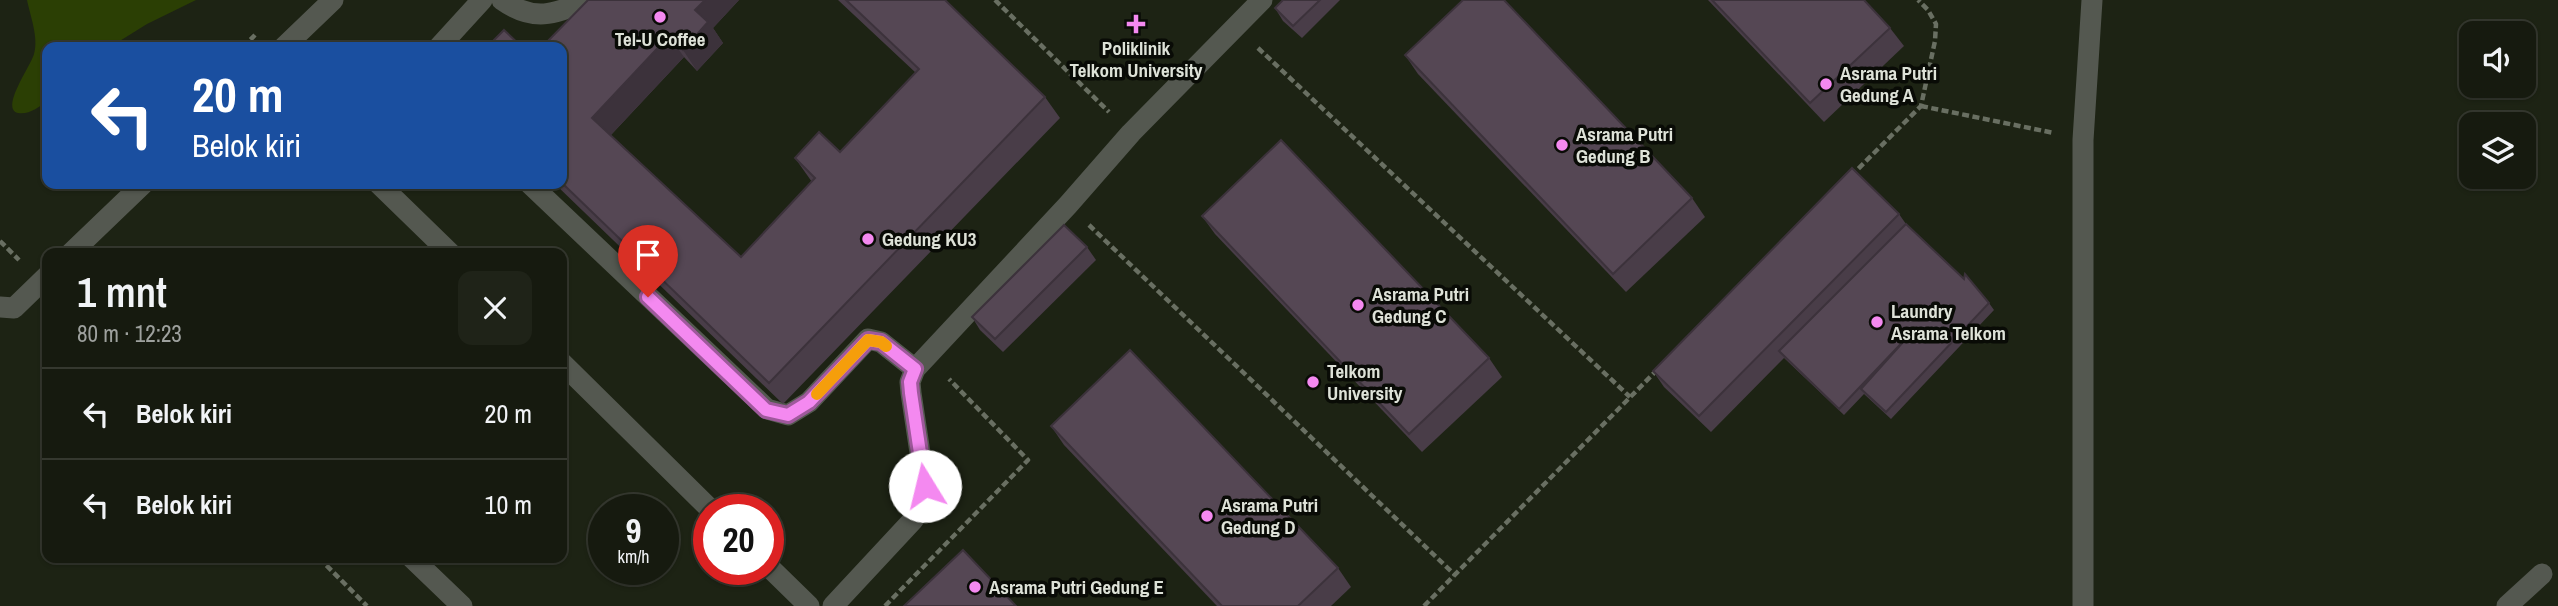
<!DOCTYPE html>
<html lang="id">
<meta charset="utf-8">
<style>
body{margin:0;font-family:"Archivo Narrow",sans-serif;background:#1f2318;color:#f1f3f6;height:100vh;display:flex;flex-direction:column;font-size:26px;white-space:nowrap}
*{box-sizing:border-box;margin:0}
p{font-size:23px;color:#9ea19e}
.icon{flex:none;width:38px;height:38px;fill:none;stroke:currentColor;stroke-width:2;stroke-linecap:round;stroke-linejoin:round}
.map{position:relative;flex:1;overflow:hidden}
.side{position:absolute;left:42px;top:248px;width:525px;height:315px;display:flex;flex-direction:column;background:#161a0f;border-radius:14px;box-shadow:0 2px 5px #0004,0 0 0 2px #35382f}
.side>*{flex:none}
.top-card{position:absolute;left:42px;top:42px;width:525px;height:147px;border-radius:14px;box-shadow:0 2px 5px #0004,0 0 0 2px #35382f;background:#1a4fa0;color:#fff;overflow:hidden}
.controls{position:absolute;left:2459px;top:21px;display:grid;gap:14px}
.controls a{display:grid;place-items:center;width:77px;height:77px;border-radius:14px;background:#161a0f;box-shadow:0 2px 5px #0004,0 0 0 2px #35382f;font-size:35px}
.speed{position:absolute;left:588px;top:494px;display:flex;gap:14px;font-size:35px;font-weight:700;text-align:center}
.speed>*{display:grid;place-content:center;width:91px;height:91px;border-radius:50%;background:#161a0f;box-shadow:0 2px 5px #0004,0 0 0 2px #35382f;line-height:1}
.speed small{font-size:18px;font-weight:400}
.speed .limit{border:10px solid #d22;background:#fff;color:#111}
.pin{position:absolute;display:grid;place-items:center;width:60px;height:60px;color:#fff;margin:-72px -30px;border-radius:50% 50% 50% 0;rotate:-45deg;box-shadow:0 0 7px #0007}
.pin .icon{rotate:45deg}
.me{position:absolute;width:77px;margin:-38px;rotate:351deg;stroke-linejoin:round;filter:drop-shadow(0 0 5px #0008)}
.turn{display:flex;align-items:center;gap:24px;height:147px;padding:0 35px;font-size:32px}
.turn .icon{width:91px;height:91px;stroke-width:2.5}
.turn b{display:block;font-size:49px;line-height:60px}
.round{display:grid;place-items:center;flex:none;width:74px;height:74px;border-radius:14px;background:#1f2318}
.headline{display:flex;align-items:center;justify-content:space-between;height:119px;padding:0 35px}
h1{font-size:42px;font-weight:600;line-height:52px}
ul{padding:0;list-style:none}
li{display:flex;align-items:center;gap:21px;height:91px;padding:0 35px;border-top:2px solid #35382f}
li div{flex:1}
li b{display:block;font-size:26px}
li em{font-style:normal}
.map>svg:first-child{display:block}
.water{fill:#2b3f04}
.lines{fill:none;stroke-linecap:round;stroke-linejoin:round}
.path{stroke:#696f62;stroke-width:4.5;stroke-dasharray:7 3.5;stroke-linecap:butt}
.minor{stroke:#545850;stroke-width:21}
.wall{fill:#493d48}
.shaded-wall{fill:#3c323b}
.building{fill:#554754;stroke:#3c323b;stroke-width:2}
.route-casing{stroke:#9f599c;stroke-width:18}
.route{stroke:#f489f0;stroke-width:12}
.slow{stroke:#f59e0b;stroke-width:12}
.poi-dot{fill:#f489f0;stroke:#090b06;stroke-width:2.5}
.labels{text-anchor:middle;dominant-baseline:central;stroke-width:7;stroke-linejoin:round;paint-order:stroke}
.poi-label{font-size:19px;font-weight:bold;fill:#dee2d8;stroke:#090b06;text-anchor:start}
</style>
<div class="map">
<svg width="2558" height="606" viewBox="0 0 2558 606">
<rect width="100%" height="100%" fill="#1d2314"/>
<!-- water -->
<path class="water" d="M27 0H196L147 24 110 47H47V101C39 107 29 115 18 113 0 108 31 66 34 54 39 38 30 15 27 0Z"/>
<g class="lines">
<!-- path -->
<g class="path">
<path d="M995 0 1109 112"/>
<path d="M243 47 255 35"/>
<path d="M1258 48 1630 397"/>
<path d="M1921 106 2054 133"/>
<path d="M1851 176 1921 106 1935 41 1936 24 1928 10 1918 0"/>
<path d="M1089 225 1455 575"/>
<path d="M0 241 19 260"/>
<path d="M319 558 367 606"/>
<path d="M885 606 1028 460 949 379"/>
<path d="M1424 606 1657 370"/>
</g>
<!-- minor -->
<g class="minor">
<path d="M502 0C533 22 555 15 587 0"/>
<path d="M284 47 333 0"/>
<path d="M439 47 482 0"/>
<path d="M379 184 451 254"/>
<path d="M530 184 767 409 788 415 809 402 868 339 881 342 915 369"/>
<path d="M70 254 143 184"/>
<path d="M0 307 14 308 47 276"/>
<path d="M562 363 710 509"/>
<path d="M412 558 462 606"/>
<path d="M768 566 809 606"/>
<path d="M833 606 913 520 924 504 925 486 911 393 910 382 915 369 1068 205 1131 133 1262 0"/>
<path d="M2083 606V140L2092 0"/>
<path d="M2507 606 2542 574"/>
</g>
</g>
<!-- wall -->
<g class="wall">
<path d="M588 0H739L713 28 723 43 697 71 684 57 611 135 741 257 812 182 795 158 840 152 916 73 838 0H945L1045 97 1060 118 783 404 555 184H562Z"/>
<path d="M1283 0H1340L1302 38 1283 21 1275 8Z"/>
<path d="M1708 0H1864L1890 28 1904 46 1824 122Z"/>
<path d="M1405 55 1692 198 1705 217 1626 292 1418 74Z"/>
<path d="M1899 214 1906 224 1989 303 1994 310 1891 419 1864 394 1844 415 1784 358 1711 432 1664 387 1653 371Z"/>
<path d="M1202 216 1489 358 1502 377 1422 452 1215 234Z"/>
<path d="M1087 247 1096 260 1003 352 980 330 972 317Z"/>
<path d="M1051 426 1338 568 1351 587 1331 606H1217L1064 445Z"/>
</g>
<!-- shaded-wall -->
<g class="shaded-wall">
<path d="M705 0H739L713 28 723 43 697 71 683 50 695 10Z"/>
<path d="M669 36 684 57 607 139 592 118Z"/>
</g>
<!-- building -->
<g class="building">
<path d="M588 0H705L695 10 708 22 683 50 669 36 592 118 741 257 815 178 795 158 819 132 840 152 919 69 846 0H945L1045 97 769 383 562 183V47H542Z"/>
<path d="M1283 0H1320L1293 26 1275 8Z"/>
<path d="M1463 0H1504L1692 198 1613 274 1405 55Z"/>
<path d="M1712 0H1864L1890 28 1810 103Z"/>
<path d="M504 30 522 47H487Z"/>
<path d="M1281 140 1489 358 1409 434 1202 216Z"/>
<path d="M1852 168 1899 214 1699 416 1653 371Z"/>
<path d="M1906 224 1964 279 1965 274 1989 303 1886 412 1861 389 1913 331 1839 409 1779 351Z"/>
<path d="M1064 225 1087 247 995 339 972 317Z"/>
<path d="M1130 350 1338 568 1298 606H1222L1051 426Z"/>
<path d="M963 550 1016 606H904Z"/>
</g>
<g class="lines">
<!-- route casing -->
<g class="route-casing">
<path id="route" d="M648 297 766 410 788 415 809 402 868 340 881 342 915 369 910 382 911 393 925 486"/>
</g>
<!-- route -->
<use href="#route" class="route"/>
<!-- slow -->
<path class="slow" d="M817 394 868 340 881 342 886 346"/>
</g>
<!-- markers -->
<g class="poi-dot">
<circle cx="660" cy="17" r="7"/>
<path d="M1132.5 13.5h7v7h7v7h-7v7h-7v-7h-7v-7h7z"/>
<circle cx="1826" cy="84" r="7"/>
<circle cx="1562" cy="145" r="7"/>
<circle cx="868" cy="239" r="7"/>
<circle cx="1358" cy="305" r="7"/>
<circle cx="1877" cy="322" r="7"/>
<circle cx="1313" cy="382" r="7"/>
<circle cx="1207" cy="516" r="7"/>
<circle cx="975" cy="587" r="7"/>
</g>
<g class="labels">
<!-- poi labels -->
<g class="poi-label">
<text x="660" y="39" text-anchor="middle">Tel-U Coffee</text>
<text x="1136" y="48" text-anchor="middle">Poliklinik<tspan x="1136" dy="22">Telkom University</tspan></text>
<text x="1840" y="73">Asrama Putri<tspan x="1840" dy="22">Gedung A</tspan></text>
<text x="1576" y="134">Asrama Putri<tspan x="1576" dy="22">Gedung B</tspan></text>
<text x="882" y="239">Gedung KU3</text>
<text x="1372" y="294">Asrama Putri<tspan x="1372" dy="22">Gedung C</tspan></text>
<text x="1891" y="311">Laundry<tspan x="1891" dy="22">Asrama Telkom</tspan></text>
<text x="1327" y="371">Telkom<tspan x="1327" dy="22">University</tspan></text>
<text x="1221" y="505">Asrama Putri<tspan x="1221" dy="22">Gedung D</tspan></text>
<text x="989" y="587">Asrama Putri Gedung E</text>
</g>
</g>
</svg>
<div class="controls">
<a><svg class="icon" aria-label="sound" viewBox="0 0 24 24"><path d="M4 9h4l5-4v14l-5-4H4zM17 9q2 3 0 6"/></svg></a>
<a><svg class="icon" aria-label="layers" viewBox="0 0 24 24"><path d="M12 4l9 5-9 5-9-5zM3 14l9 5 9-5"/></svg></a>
</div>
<div class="speed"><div>9<small>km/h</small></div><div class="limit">20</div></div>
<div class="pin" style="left:648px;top:297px;background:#d93025"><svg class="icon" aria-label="arrive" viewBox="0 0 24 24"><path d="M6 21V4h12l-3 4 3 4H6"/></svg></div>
<svg class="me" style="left:925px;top:486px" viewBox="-20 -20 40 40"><circle r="19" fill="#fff"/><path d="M0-13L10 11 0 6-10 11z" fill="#f489f0"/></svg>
<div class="top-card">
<div class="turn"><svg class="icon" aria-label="left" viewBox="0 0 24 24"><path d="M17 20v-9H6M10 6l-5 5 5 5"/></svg><div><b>20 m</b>Belok kiri</div></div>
</div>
<section class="side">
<div class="headline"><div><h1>1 mnt</h1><p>80 m · 12:23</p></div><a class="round"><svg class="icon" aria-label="close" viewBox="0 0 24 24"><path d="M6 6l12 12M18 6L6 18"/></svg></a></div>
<ul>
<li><svg class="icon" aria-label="left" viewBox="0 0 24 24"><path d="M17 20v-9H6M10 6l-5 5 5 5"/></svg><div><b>Belok kiri</b></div><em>20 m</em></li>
<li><svg class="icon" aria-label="left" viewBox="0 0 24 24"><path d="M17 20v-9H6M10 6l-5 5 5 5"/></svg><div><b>Belok kiri</b></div><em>10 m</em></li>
</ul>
</section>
</div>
